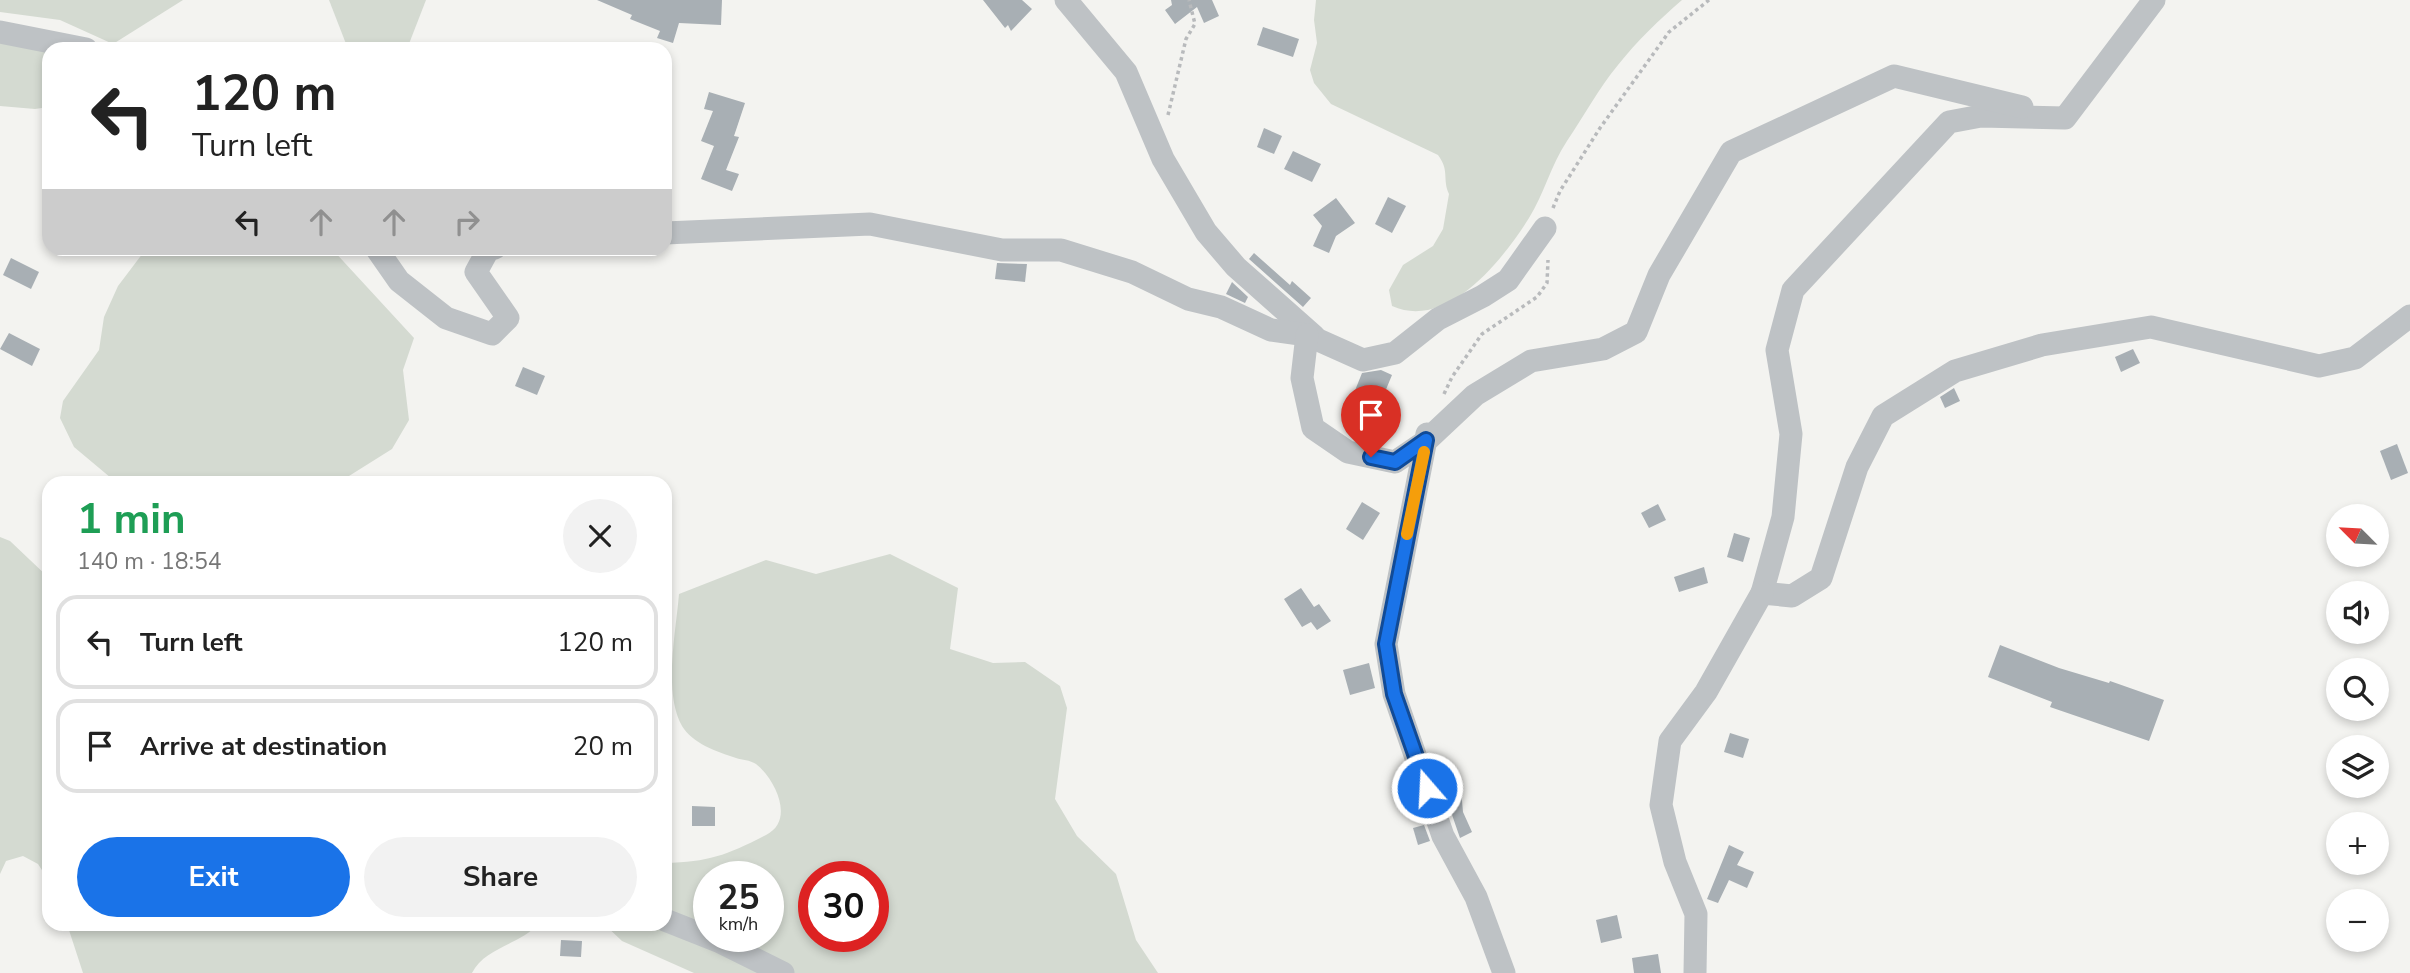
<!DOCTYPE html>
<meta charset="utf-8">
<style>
body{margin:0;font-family:"Nunito Sans",sans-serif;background:#f2f2f2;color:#222;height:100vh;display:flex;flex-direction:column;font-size:26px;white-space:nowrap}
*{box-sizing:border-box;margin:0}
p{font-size:23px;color:#767676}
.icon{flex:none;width:38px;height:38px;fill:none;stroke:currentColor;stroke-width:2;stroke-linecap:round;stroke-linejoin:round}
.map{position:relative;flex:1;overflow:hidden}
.sheet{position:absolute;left:42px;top:476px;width:630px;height:455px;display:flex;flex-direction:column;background:#fff;border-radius:21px;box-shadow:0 4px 10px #0003}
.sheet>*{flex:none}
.hud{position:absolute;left:42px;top:42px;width:630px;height:214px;border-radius:21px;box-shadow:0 4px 10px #0003;background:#fff;color:#222;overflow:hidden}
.needle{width:46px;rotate:294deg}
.controls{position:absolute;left:2326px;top:504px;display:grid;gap:14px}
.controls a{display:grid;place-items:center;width:63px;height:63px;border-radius:50%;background:#fff;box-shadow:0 4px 10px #0003;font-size:35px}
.speed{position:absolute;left:693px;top:861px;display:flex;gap:14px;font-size:35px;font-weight:700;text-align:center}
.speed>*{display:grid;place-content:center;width:91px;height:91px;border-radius:50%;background:#fff;box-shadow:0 4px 10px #0003;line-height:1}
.speed small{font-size:18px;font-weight:400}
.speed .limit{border:10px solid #d22;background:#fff;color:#111}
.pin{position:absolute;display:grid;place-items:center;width:60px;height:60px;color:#fff;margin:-72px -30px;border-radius:50% 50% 50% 0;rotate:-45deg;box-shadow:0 0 7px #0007}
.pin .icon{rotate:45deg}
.me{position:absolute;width:77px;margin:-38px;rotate:341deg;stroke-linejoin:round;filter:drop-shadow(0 0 5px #0008)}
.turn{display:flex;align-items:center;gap:24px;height:147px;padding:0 35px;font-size:32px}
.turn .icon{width:91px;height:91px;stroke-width:2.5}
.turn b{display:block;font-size:49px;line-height:60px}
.lanes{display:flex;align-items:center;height:66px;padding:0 35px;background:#0003;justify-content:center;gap:35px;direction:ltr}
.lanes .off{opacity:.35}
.round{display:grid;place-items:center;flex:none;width:74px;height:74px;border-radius:37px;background:#f2f2f2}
.headline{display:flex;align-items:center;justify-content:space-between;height:119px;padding:0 35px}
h1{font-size:42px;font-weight:700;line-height:52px;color:#1e9e55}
.action{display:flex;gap:14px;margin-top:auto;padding:14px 35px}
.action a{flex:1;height:80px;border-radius:42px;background:#1a73e8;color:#fff;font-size:28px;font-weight:700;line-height:80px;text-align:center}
.action a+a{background:#f2f2f2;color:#222}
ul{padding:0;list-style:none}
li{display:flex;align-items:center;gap:21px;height:94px;margin:0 14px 10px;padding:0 21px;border:4px solid #e0e0e0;border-radius:21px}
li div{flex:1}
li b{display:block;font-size:26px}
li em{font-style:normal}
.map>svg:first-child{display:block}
.green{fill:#d4dad1;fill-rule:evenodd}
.building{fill:#a8afb4}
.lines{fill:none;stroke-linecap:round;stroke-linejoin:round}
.path{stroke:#b8babc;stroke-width:3.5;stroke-dasharray:3.5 3.5;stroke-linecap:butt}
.street{stroke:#bec2c5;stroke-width:23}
.route-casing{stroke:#114b97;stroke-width:18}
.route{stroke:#1a73e8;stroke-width:12}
.slow{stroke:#f59e0b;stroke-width:12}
</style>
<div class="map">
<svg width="2410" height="973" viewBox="0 0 2410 973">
<rect width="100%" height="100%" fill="#f3f3f0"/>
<!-- green -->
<g class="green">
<path d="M0 0H183L113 44 60 20 0 12Z"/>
<path d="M329 0H426L407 49H348Z"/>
<path d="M1316 0H1682C1660 19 1636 42 1618 65 1599 88 1584 116 1567 141 1551 165 1544 194 1529 218 1503 259 1448 331 1392 306L1389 290 1403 265 1433 246 1443 229 1449 194C1442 179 1450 171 1438 155L1331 104 1314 83 1310 70 1317 43 1314 20Z"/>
<path d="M0 41 49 49V107L35 109 0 106Z"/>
<path d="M146 249H332L414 338 403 370 409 420 392 449 349 476 344 483H117L74 447 60 418 63 401 99 350 104 317 118 286Z"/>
<path d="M0 537 10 541 49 578V881L38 864 23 856 6 861 0 874Z"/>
<path d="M890 554 958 588 950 649 993 663 1025 662 1060 686 1067 708 1055 799 1077 836 1116 874 1136 940 1158 973H694L622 941 604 924H665V863C709 862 727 855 766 835 795 821 776 780 756 764 750 760 742 760 736 758 717 752 692 743 682 726 663 692 676 632 679 594L766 560 816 574ZM709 877H768V936H709ZM814 877H873V936H814Z"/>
<path d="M67 924H538C520 945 485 947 472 973H83Z"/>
</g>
<!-- building -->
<g class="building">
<path d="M597 0H722L721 25 679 23 673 43 657 38 660 31 630 19 632 15Z"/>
<path d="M983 0H1022L1032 9 1011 31 1008 25 1005 28Z"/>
<path d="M1171 0H1212L1219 16 1204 23 1197 7 1175 24 1165 10 1172 5Z"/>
<path d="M1263 27 1299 39 1293 57 1257 45Z"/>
<path d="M709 92 745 103 734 136 739 137 726 170 739 174 732 191 701 179 714 146 701 141 713 111 704 109Z"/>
<path d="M1264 128 1282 136 1274 154 1257 147Z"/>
<path d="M1293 151 1321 164 1312 182 1284 169Z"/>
<path d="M1388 197 1406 206 1392 233 1375 224Z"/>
<path d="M1336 198 1355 223 1336 236 1329 253 1313 246 1322 226 1313 215Z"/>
<path d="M1254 253 1290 285 1292 281 1311 298 1303 307 1249 259Z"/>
<path d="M11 258 39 272 31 289 3 275Z"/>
<path d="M997 263 1027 264 1025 282 995 279Z"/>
<path d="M1232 282 1248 297 1245 303 1226 294Z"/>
<path d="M9 333 40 349 32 366 0 349Z"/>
<path d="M2133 349 2140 363 2121 372 2115 357Z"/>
<path d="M523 367 545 376 537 395 515 386Z"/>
<path d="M1381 370 1392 375 1380 404 1377 402 1370 416 1354 409 1361 396 1354 393 1362 373Z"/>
<path d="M1954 388 1960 401 1945 408 1940 397Z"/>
<path d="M2397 444 2408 473 2391 480 2380 451Z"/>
<path d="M1362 502 1380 513 1363 540 1346 529Z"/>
<path d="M1658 504 1666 520 1649 528 1641 513Z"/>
<path d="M1734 533 1750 538 1743 562 1727 557Z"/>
<path d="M1704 567 1708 583 1679 592 1674 577Z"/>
<path d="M1301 588 1314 607 1319 604 1331 621 1317 630 1311 622 1302 627 1284 599Z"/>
<path d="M2000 645 2059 668 2109 683 2110 681 2164 700 2149 741 2050 707 2052 702 1988 677Z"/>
<path d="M1369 663 1375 688 1350 695 1343 670Z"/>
<path d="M1730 733 1749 739 1743 758 1724 752Z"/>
<path d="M1460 778 1463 812 1472 832 1460 838 1440 780Z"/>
<path d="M692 806 715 807V826H692Z"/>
<path d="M1424 825 1430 841 1418 845 1413 828Z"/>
<path d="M1729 845 1744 852 1737 865 1754 872 1747 888 1729 880 1718 903 1707 899Z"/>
<path d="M1617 915 1622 938 1601 943 1596 920Z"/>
<path d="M561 940 582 941 581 957 560 956Z"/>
<path d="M1658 954 1661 973H1634L1632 958Z"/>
</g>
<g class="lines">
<!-- path -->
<g class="path">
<path d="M1168 115 1186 39 1195 24 1189 0"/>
<path d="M1553 208 1560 191 1600 128 1669 32 1709 0"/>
<path d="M1444 394 1452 377 1482 334 1537 297 1547 283 1548 260"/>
</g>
<!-- street -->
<g class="street">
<path d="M1066 0 1126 72 1163 159 1206 232 1236 267 1314 336"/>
<path d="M2154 0 2065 118 1981 116 1949 122 1793 290 1777 350 1791 434 1783 517 1762 593 1792 596 1821 578 1857 467 1883 416 1955 371 2042 345 2151 327 2319 366 2355 358 2410 316"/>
<path d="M0 32 86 49"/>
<path d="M665 233 870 224 1002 250H1061L1132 272 1188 299 1221 307 1271 330 1307 335 1363 360 1395 353 1438 319 1483 296 1508 280 1545 228"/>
<path d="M376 248 399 281 446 318 492 334 508 318 476 272 488 250 495 248"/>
<path d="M1307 335 1302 378 1313 428 1348 452 1395 462 1426 441 1475 395 1531 361 1603 349 1636 332 1659 275 1731 152 1894 76 2022 107"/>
<path d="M1427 434 1386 644 1394 694 1443 836 1476 897 1504 973"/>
<path d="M665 920 718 941 783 973"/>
<path d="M1695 973 1696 914 1675 862 1661 805 1670 741 1706 692 1762 593"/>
</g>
</g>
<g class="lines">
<!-- route casing -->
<g class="route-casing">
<path id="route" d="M1371 457 1395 462 1426 440 1386 644 1394 694 1427 788"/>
</g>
<!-- route -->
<use href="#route" class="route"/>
<!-- slow -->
<path class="slow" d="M1407 534 1424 452"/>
</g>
</svg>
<div class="controls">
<a><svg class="needle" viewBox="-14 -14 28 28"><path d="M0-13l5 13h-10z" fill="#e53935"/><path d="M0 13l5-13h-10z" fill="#767676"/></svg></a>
<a><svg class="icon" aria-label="sound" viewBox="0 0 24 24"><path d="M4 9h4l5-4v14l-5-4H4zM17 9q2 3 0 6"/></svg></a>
<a><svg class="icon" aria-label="search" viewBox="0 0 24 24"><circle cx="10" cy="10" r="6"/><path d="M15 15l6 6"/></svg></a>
<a><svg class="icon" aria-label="layers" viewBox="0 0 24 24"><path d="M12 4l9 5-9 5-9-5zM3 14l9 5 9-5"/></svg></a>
<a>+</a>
<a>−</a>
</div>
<div class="speed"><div>25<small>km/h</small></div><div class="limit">30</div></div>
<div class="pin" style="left:1371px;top:457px;background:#d93025"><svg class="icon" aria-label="arrive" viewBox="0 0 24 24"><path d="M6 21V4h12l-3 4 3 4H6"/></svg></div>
<svg class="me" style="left:1427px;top:788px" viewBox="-20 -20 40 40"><circle r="17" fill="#1a73e8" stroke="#fff" stroke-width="3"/><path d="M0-11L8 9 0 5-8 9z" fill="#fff"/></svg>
<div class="hud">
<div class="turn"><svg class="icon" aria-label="left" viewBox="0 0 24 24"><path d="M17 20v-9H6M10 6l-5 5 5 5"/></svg><div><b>120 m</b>Turn left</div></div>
<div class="lanes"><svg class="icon" aria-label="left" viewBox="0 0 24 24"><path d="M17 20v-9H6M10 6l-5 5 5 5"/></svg><svg class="icon off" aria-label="ahead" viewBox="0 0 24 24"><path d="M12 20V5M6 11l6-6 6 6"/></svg><svg class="icon off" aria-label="ahead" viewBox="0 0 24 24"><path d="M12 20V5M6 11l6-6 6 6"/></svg><svg class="icon off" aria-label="right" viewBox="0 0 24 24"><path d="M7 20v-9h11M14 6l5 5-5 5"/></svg></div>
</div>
<section class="sheet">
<div class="headline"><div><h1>1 min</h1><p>140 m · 18:54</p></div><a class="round"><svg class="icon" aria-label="close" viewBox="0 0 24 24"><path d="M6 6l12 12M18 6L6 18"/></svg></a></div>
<ul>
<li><svg class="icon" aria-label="left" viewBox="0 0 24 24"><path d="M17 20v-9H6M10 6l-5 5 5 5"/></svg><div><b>Turn left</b></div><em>120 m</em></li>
<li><svg class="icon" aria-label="arrive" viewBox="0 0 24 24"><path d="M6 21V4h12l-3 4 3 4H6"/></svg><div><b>Arrive at destination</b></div><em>20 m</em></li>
</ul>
<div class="action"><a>Exit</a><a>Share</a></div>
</section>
</div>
